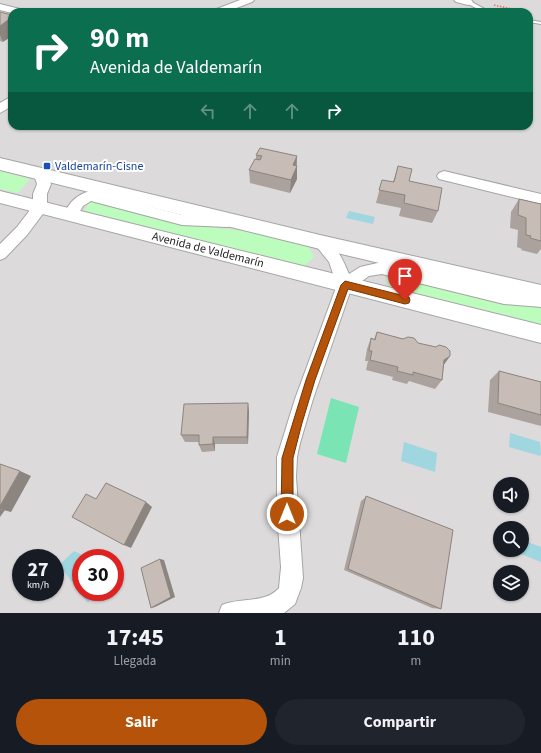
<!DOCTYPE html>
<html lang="es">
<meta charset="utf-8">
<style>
body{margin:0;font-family:"Source Sans 3",sans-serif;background:#20242c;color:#f1f3f6;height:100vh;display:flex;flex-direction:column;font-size:15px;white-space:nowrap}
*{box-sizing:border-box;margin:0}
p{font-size:13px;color:#9ea1a6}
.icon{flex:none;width:22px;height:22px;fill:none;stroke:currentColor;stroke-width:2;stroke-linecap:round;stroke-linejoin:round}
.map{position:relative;height:613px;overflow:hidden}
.details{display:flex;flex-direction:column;background:#171b24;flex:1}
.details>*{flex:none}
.top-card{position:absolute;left:8px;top:8px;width:525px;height:122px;border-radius:12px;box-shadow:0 1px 3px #0004;background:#0b6e4f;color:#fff;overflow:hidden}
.controls{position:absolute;left:493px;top:477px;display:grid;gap:8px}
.controls a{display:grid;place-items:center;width:36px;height:36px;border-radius:50%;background:#171b24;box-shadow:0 1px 3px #0004;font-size:20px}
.speed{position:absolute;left:12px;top:549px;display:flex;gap:8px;font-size:20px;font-weight:700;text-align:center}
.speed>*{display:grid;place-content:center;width:52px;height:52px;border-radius:50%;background:#171b24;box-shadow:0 1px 3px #0004;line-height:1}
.speed small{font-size:10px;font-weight:400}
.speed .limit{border:6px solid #d22;background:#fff;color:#111}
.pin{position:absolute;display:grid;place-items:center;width:34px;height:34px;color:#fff;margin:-41px -17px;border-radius:50% 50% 50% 0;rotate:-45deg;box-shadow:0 0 4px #0007}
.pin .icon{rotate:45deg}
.me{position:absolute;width:44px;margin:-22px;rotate:0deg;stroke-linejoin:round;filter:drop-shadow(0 0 3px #0008)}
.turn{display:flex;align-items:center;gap:14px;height:84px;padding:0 16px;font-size:18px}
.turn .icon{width:52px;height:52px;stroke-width:2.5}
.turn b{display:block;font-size:28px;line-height:34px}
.lanes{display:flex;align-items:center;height:38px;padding:0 16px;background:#0003;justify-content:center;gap:20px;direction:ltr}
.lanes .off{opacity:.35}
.eta{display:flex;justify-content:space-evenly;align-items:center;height:68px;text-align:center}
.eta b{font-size:24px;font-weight:700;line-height:28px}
.action{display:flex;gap:8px;margin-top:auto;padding:8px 16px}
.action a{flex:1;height:46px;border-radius:24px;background:#b45309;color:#fff;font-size:16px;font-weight:700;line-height:46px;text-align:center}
.action a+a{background:#20242c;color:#f1f3f6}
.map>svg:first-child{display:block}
.residential{fill:#dcdadb;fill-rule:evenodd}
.park{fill:#bcfdbd}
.pitch{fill:#7be4b4}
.water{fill:#a0d6e0}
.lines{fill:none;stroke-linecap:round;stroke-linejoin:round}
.service-casing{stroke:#a5a5a5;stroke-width:2}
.minor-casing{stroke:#a5a5a5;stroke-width:2}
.tertiary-casing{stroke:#a5a5a5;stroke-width:2}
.path{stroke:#ff6a64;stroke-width:1.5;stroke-dasharray:1.5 1.5;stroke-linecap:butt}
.service{fill:#fff;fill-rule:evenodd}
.minor{fill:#fff;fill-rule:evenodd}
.tertiary{fill:#fff;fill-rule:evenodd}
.wall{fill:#aba29d}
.shaded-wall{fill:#8b847f}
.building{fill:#c7bcb6;stroke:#8b847f}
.route{fill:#b45309;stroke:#753606}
.transit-dot{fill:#1a4fb4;stroke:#fff;stroke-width:1.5}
.labels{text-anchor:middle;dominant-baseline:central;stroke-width:4;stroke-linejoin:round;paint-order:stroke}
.transit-label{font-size:12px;fill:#164399;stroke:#fff;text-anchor:start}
.street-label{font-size:12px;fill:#1e1e1e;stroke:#fff}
</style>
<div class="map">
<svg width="541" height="613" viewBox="0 0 541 613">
<rect width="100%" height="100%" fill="#efeae3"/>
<!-- residential -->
<path class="residential" d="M0 0H541V613H0ZM12 12H529V126H12ZM500 484H522V506H500ZM500 528H522V550H500ZM21 558H55V592H21ZM81 558H115V592H81ZM500 572H522V594H500Z"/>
<!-- park -->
<g class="park">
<path d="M0 171 30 179 18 193 0 189Z"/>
<path d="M92 199 182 224 253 232 309 247 314 257 304 266 84 211Z"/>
<path d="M393 274 506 302 541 307V324L390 287 386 279Z"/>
</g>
<!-- pitch -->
<path class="pitch" d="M331 398 359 407 346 463 317 454Z"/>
<!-- water -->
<g class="water">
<path d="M349 211 375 217 373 224 346 218Z"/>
<path d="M510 433 540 442 541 454 540 456 509 447Z"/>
<path d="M404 442 437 453 435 472 401 461Z"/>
<path d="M522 540 541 547V562L516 552V550H522Z"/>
<path d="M74 551 85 556 94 558H81V592H98L88 603 59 565Z"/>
</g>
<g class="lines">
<!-- service casing -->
<g class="service-casing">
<g id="service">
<path d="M466 1H470L490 12H484L466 3Z"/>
<path d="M529 20 541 22V24L529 22Z"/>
</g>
</g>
<!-- minor casing -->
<g class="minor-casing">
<g id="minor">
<path d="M240 0H254L252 2 226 12H212L214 10Z"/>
<path d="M454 0H471L473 2 468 5 456 2Z"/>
<path d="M0 4 24 10 26 12 12 13 0 10Z"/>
<path d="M12 96V106L0 113V103Z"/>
<path d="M41 170 46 172 51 184 47 194V207L45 211 27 235 5 258 0 260V244L17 227 33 206V194L37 184 34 175 36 172Z"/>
<path d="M444 171 541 194V204L439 179 437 176 439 173Z"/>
<path d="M90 191 182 215 227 217 232 218 234 222 232 226 227 227 182 225 91 201 83 206 76 218 71 219 66 218 64 214C70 201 77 195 90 191Z"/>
<path d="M320 236C335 241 343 260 349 274L360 267 382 262 504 290 541 293V307L504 304 382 274 369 276 351 289 313 399 300 443 297 457 296 477 303 578 301 588 295 604 284 613H219L222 605C240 597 265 604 279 588L281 567 277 512V457L295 399 337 285 329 262 313 242 315 238Z"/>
</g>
</g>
<!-- tertiary casing -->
<g class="tertiary-casing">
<g id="tertiary">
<path d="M0 158 320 235 541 285V301L320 249 0 170Z"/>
<path d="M0 191 541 325V343L0 203Z"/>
</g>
</g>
<!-- path -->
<path class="path" d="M494 5 525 12"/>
<!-- service -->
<use href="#service" class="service"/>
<!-- minor -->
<use href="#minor" class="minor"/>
<!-- tertiary -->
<use href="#tertiary" class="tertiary"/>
</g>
<!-- wall -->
<g class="wall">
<path d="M0 12 3 42 0 41Z"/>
<path d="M256 155 297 156V179L290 193 250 183 249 170 256 160Z"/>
<path d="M398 166 409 181 438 211 432 223 399 216 401 208 376 203 382 180 393 182Z"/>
<path d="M519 199 541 204V249L537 254 521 250 522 249 517 247 518 230 510 228 511 212Z"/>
<path d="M377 332 418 343 450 356 444 364 442 380 435 389 409 381 407 384 392 380 393 377 366 370 368 361H365L367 349 371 338 374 339Z"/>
<path d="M499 371 541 382V426L488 412 490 380Z"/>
<path d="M249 411 248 444H215V451L202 452 199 445V442H185L181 435Z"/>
<path d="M366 497 441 609 432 608 344 570 361 501Z"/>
</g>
<!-- shaded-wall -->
<g class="shaded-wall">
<path d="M12 17V36L3 42 0 35V26Z"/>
<path d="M297 156 296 168 297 166V179L290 193 291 180 293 165Z"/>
<path d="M450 356 443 366 444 360Z"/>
<path d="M248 403 249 411 248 444 247 437Z"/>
<path d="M213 437 215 444V451L213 444Z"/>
<path d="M20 471 31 476 11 512 0 509V506Z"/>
<path d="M146 502 152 507 131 548 124 545Z"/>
<path d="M0 509 5 510 0 517Z"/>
<path d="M160 559 164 560 175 597 155 607 151 608Z"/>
</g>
<!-- building -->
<g class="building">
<path d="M0 12 12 15V17L0 26Z"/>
<path d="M260 148 297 156 293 165 297 166 291 180 249 170 255 159 260 160 262 156 256 155Z"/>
<path d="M398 166 412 169 409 181 442 188 438 211 404 203 405 195 379 190 382 180 394 182Z"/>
<path d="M519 199 541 204V241L530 238 531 236 526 235V218L518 215Z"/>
<path d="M377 332 403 339 408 337 414 338 418 343 436 347 439 345 446 347 450 351V356L444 360 442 380 413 372V375L397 371 398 367 370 360 372 351H369L371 338 375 340Z"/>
<path d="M499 371 541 382V415L498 403Z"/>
<path d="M248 403 247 437H213V444L199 445V435H181L184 404Z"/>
<path d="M0 464 20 471 0 506Z"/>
<path d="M106 483 146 502 124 545 72 517 86 494 96 499Z"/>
<path d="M366 496 453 530 441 609 348 569Z"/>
<path d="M160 559 171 597 151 608 141 568Z"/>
</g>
<!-- route -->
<path class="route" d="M345 281 409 297 410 300 409 303 405 304 348 289 315 380 302 423 293 458V514L291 518 287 519 283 518 281 514 282 458 306 380 341 285Z"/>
<!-- markers -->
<rect class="transit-dot" x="43" y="162" width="8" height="8" rx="2"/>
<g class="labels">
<!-- transit labels -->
<g class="transit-label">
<text x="55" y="166">Valdemarín-Cisne</text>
</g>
<!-- street labels -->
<g class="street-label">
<text transform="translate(208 250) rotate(14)">Avenida de Valdemarín</text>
</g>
</g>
</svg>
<div class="controls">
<a><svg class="icon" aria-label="sound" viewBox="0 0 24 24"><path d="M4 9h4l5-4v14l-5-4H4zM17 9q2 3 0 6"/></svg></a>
<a><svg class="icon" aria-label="search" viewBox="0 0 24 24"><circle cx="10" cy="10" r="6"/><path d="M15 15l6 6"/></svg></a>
<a><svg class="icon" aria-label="layers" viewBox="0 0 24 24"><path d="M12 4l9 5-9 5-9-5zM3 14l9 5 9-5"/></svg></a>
</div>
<div class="speed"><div>27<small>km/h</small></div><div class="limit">30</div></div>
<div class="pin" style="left:405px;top:300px;background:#d93025"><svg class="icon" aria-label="arrive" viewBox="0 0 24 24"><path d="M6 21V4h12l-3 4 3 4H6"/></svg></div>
<svg class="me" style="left:287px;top:514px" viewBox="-20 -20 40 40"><circle r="17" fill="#b45309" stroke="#fff" stroke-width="3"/><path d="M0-11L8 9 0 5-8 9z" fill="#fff"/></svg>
<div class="top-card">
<div class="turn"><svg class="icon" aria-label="right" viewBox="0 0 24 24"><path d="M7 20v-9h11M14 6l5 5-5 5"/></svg><div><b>90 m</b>Avenida de Valdemarín</div></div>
<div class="lanes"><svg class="icon off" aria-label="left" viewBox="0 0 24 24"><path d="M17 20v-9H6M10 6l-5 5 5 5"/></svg><svg class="icon off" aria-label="ahead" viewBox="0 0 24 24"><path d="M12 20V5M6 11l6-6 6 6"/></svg><svg class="icon off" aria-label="ahead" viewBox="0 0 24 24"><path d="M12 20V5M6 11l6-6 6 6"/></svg><svg class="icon" aria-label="right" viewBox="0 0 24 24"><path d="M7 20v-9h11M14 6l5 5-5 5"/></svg></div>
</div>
</div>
<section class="details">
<div class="eta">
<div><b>17:45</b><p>Llegada</p></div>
<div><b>1</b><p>min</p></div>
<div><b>110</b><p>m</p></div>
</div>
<div class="action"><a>Salir</a><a>Compartir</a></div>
</section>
